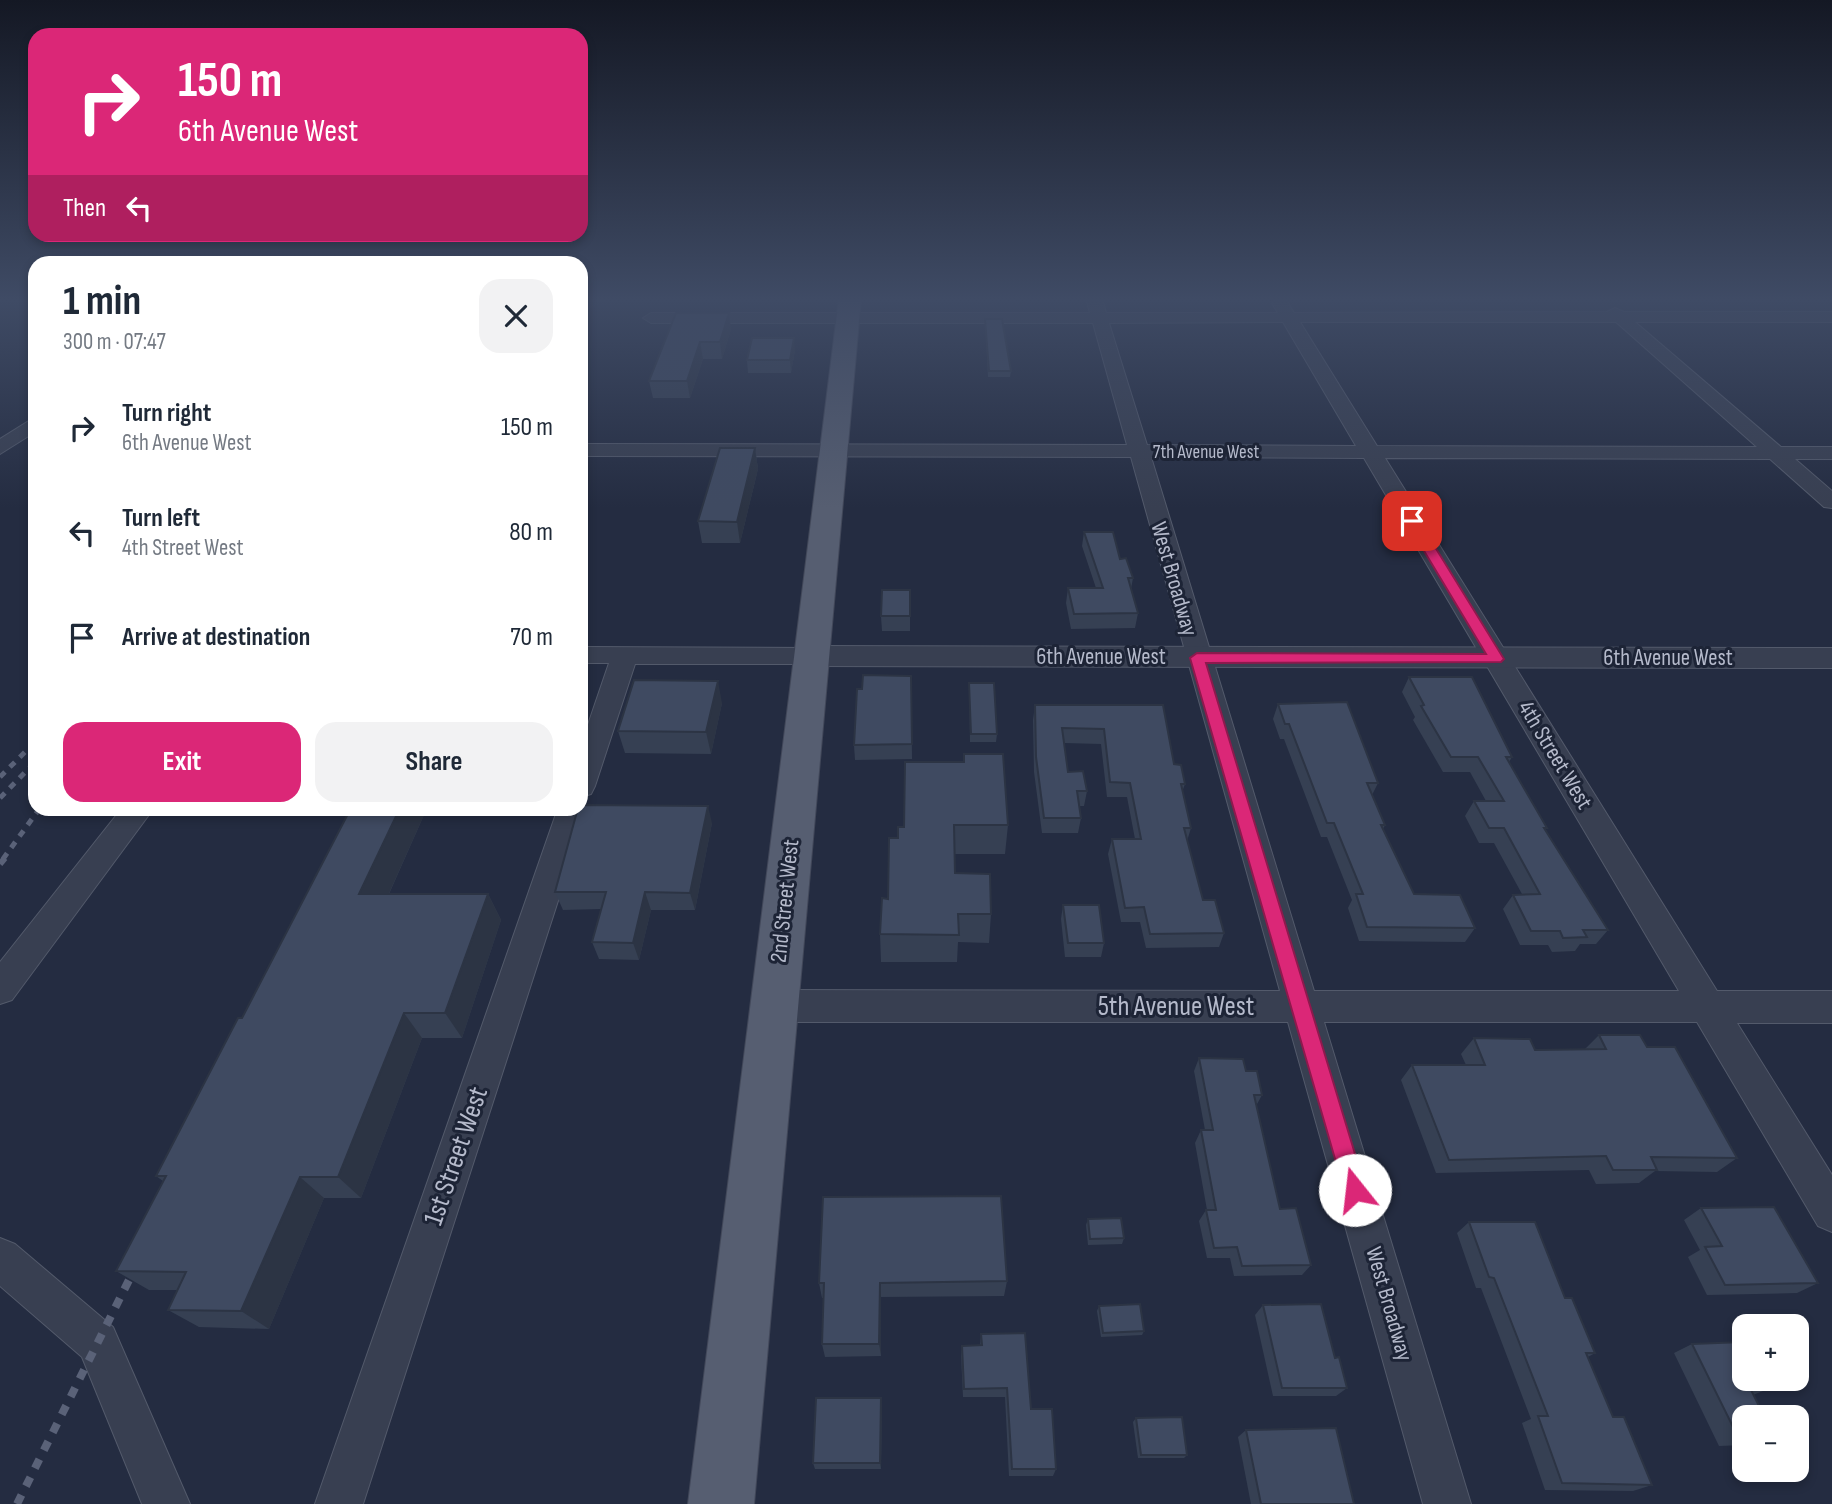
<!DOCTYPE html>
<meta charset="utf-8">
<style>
body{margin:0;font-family:"Sofia Sans Condensed",sans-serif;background:#f2f2f3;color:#1f2937;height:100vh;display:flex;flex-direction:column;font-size:26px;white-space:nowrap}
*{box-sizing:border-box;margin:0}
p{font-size:23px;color:#747a83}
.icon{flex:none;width:38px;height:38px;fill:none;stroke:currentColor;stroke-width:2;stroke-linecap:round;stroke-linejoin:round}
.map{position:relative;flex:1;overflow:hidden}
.sheet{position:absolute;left:28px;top:256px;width:560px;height:560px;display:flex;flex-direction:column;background:#fff;border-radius:21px;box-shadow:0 4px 10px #0003}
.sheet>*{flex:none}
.guide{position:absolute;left:28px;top:28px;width:560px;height:214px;border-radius:21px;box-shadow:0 4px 10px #0003;background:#db2777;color:#fff;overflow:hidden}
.fabs{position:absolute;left:1732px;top:1314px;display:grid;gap:14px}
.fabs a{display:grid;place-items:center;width:77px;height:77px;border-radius:14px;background:#fff;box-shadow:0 4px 10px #0003;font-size:35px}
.pin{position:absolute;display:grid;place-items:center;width:60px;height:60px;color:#fff;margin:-30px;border-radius:14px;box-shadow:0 4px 10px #0006}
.me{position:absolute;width:77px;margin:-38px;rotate:344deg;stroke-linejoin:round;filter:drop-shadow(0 0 5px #0008)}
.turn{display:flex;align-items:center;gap:24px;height:147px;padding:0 35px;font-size:32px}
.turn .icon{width:91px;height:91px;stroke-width:2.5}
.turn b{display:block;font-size:49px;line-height:60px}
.then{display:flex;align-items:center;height:66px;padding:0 35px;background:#0003;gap:14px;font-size:26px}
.round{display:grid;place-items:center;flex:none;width:74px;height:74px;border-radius:21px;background:#f2f2f3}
.overview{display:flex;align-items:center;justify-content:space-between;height:119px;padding:0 35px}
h1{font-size:42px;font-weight:700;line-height:52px}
.cta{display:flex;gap:14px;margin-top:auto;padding:14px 35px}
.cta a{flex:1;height:80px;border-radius:21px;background:#db2777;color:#fff;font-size:28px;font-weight:700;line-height:80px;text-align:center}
.cta a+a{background:#f2f2f3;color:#1f2937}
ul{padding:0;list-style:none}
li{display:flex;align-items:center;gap:21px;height:105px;padding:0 35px}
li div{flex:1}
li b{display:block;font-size:26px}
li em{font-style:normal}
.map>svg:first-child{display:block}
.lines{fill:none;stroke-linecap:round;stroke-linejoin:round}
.minor-casing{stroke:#535a6b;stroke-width:2}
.tertiary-casing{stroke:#535a6b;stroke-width:2}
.primary-casing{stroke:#42485a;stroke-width:2}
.minor{fill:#383f51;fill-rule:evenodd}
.tertiary{fill:#383f51;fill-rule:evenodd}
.primary{fill:#565e71;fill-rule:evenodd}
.rail-far2{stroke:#5a6278;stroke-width:5;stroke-dasharray:7 7;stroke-linecap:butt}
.rail-far1{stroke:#5a6278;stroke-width:6;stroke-dasharray:9 9;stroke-linecap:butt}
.rail{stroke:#5a6278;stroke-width:8;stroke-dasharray:10 10;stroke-linecap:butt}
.wall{fill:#364053}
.shaded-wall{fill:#2c3444}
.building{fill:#3f4a61;stroke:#2c3444;stroke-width:2}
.route{fill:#db2777;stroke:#8e194d;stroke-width:2}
.labels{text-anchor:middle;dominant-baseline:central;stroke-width:6;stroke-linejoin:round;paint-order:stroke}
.far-street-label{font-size:19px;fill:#b5bacb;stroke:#1d2436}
.street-label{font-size:23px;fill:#b5bacb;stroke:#1d2436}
.near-street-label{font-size:28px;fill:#b5bacb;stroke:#1d2436}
</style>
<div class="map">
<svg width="1832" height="1504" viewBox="0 0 1832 1504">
<rect width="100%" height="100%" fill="#242c41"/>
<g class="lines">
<!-- minor casing -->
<g class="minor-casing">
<g id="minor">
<path d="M1086 298H1102L1106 313H1278L1272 303 1280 298 1286 300 1294 313 1607 312 1615 308 1624 312H1832V322H1635L1781 447H1832V459H1795L1832 491V508L1824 507 1770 459 1385 458 1717 991H1832V1023H1737L1832 1175V1232L1818 1226 1697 1022H1324L1471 1504H1423L1288 1022H773L761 1017 756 1006 761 995 773 990 1280 991 1131 457 581 456V444L1127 445 1093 323H651L643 318 651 313H1090ZM1283 322 1356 446 1147 445 1109 323ZM1300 322H1616L1757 447 1377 446ZM1151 457 1364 458 1679 991H1314Z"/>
<path d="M35 417V432L0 454V439Z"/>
<path d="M581 647 812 648 821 650 825 656 821 662 812 664H635L595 786 591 794 581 797V745L609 663H581Z"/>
<path d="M581 799 588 808 363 1504H315L558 808H581Z"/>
<path d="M122 808H154L12 1000 0 1004V962Z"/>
<path d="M0 1238 15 1244 113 1327 190 1504H142L82 1357 0 1286Z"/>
</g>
</g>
<!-- tertiary casing -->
<g class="tertiary-casing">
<path id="tertiary" d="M812 646 1832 648V668L812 666 801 663 796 656 801 649Z"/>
</g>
<!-- primary casing -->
<g class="primary-casing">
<path id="primary" d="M839 298H861L754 1504H688Z"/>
</g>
<!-- minor -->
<use href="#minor" class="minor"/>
<!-- tertiary -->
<use href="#tertiary" class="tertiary"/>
<!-- primary -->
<use href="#primary" class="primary"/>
<!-- rail-far2 -->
<g class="rail-far2">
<path d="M0 777 35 742"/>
<path d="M0 798 35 762"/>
<path d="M3 859 40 808"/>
</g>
<!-- rail-far1 -->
<path class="rail-far1" d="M0 864 5 858"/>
<!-- rail -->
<path class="rail" d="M17 1504 139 1260"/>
</g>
<!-- wall -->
<g class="wall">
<path d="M581 298H607L589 309 581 308Z"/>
<path d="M676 313 731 329 722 359H703L690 398H653L649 381Z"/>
<path d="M985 319 1011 371 1010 377H988Z"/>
<path d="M795 350 791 373H748L747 360Z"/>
<path d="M755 448 758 469 740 543H702L698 521Z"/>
<path d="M1084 532 1120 559 1133 578 1131 589 1138 613 1135 628 1071 629 1066 603 1068 588H1096L1082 546Z"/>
<path d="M910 590V631H882L881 616Z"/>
<path d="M911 676 912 759 855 760 854 745 862 689Z"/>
<path d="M1409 677 1512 757 1509 762 1547 828 1545 830 1608 930 1596 944H1580L1575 951 1552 952 1548 945H1520L1503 909 1513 895 1522 894 1494 843H1479L1465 816 1474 801H1486L1470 772H1443L1413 720 1415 717 1402 692Z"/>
<path d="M969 683 997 734 996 742H970Z"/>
<path d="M722 703 711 754 625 753 618 731Z"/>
<path d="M1278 704 1378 783 1372 795 1385 825 1383 829 1414 894 1475 928 1465 942 1359 941 1348 908 1352 900 1327 837H1321L1284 739H1280L1273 719Z"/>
<path d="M1035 705H1163L1174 764 1185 784 1182 792 1191 828 1187 841 1203 900 1224 933 1219 947 1146 948 1140 922H1121L1108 854 1112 839H1135L1127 797H1107L1101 744 1064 743 1068 772 1087 791 1084 806H1079L1081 818 1078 833H1042L1034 772 1033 720Z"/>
<path d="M964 754 1008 825 1005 854H955V873L991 914 989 943 958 942 957 962H881L880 934 888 899 898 838 904 827 963 762Z"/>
<path d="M351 808H503L501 814 424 815 389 894H488L501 920 462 1038H422L361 1198H324L269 1329 199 1327 168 1310 177 1290H149L116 1271 163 1181 156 1176 242 1018Z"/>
<path d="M712 823 695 910H651L639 960 599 959 592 942 601 909 563 910 555 892Z"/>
<path d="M1063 905 1104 943 1101 957H1065L1061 919Z"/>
<path d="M1599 1035 1647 1047 1737 1158 1717 1172 1655 1171 1639 1183 1596 1184 1589 1170 1436 1173 1401 1080 1412 1065H1466L1461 1054 1474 1038 1535 1050 1585 1049Z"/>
<path d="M1199 1058 1246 1071 1262 1095 1256 1106 1280 1209 1311 1265 1302 1275 1234 1276 1230 1258H1207L1199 1221 1206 1210H1207L1195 1143 1201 1130H1205L1194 1071Z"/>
<path d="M1701 1208 1818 1283 1797 1293 1707 1295 1688 1257 1700 1250 1684 1220Z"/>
<path d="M1088 1219 1124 1238 1122 1244 1088 1245 1086 1225Z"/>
<path d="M1469 1222 1565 1298 1595 1353 1588 1357 1613 1417 1652 1485 1633 1491 1545 1490 1522 1423 1531 1419 1481 1288H1476L1457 1233Z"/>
<path d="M1007 1281 1004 1296 881 1297V1356L825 1357 822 1344 824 1298H822L819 1283Z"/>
<path d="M1263 1305 1335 1358 1347 1388 1336 1396H1273L1255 1315Z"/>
<path d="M1099 1306 1144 1331 1142 1335 1101 1337 1097 1311Z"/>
<path d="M981 1334 1031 1409 1056 1469 1053 1476H1009L1005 1397H963L961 1355 962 1346 980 1345Z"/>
<path d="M1692 1344 1768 1389 1753 1395 1745 1418V1445L1719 1446 1674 1353Z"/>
<path d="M882 1406 881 1469H815L813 1463Z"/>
<path d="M1136 1418 1187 1455 1184 1458H1138L1133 1422Z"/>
<path d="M1246 1430 1354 1504H1251L1238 1437Z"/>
</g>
<!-- shaded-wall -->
<g class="shaded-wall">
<path d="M586 298H607L589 309Z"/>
<path d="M729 313 731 329 722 359 720 342Z"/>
<path d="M794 338 795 350 791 373 790 360Z"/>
<path d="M700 342 703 359 690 398 687 381Z"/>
<path d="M755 448 758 469 740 543 737 522Z"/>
<path d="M718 681 722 703 711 754 706 732Z"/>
<path d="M708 806 712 823 695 910 690 893Z"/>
<path d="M400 808H421L424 815 377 920 359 894Z"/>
<path d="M645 892 651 910 639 960 633 943Z"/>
<path d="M488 894 501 920 462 1038 445 1013Z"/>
<path d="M404 1013 422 1038 361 1198 338 1177Z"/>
<path d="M300 1177 324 1198 269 1329 241 1311Z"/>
<path d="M880 1283 881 1297V1356L879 1344Z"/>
<path d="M881 1398 882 1406 881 1469 880 1463Z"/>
</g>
<!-- building -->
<g class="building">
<path d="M676 313H729L720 342H700L687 381H649Z"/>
<path d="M985 319H1002L1011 371H989Z"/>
<path d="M752 338H794L790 360H747Z"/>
<path d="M720 448H755L737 522 698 521Z"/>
<path d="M1084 532H1113L1120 559 1126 558 1133 578H1128L1138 613 1074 614 1068 588H1103Z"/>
<path d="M882 590H910V616H881Z"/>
<path d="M863 675 911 676 912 744 854 745 857 689H862Z"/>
<path d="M1409 677H1472L1512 757H1506L1547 828H1544L1608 930H1583L1587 937 1563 938 1560 931H1531L1513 895 1540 894 1504 828H1489L1474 801H1504L1478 757H1451L1421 706 1424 705Z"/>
<path d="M634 680 718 681 706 732 618 731Z"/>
<path d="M969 683H994L997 734H971Z"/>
<path d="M1347 702 1378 783H1367L1385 825H1381L1414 894 1460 895 1475 928 1367 927 1356 894H1363L1334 823H1327L1289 724H1285L1278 704Z"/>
<path d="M1035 705H1163L1174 764 1181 765 1185 784H1181L1191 828H1184L1203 900H1215L1224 933 1150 934 1144 907 1125 908 1112 839H1141L1130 783 1110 782 1104 729 1062 728 1068 772 1083 771 1087 791H1077L1081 818H1044L1036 757Z"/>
<path d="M964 754H1003L1008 825H954L955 873 990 874 991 914H958L959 935 880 934 882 898 888 899 889 838H898V827H904L905 762H964Z"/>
<path d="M581 805 708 806 690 893 645 892 633 943 592 942 606 892H555L578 808H581Z"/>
<path d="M351 808H400L359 894H488L445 1013H404L338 1177H300L241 1311 168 1310 186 1272 116 1271 166 1176H156L238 1018H242Z"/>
<path d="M1063 905H1099L1104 943H1068Z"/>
<path d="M1599 1035H1640L1647 1047H1675L1737 1158 1651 1157 1657 1170H1613L1606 1156 1449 1160 1412 1065H1485L1474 1038 1530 1039 1535 1050 1606 1049Z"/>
<path d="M1199 1058 1243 1059 1246 1071H1257L1262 1095H1254L1280 1209 1296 1208 1311 1265 1242 1266 1237 1247 1214 1248 1206 1210H1216L1201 1130H1213Z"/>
<path d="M1001 1196 1007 1281 880 1283 879 1344H822L824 1283H819L823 1197Z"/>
<path d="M1774 1207 1818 1283 1725 1285 1705 1247 1722 1246 1701 1208Z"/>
<path d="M1121 1218 1124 1238 1090 1239 1088 1219Z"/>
<path d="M1469 1222H1535L1565 1298H1572L1595 1353H1586L1613 1417H1624L1652 1485 1562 1483 1538 1416H1548L1494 1278 1489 1277Z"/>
<path d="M1140 1304 1144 1331 1103 1333 1099 1306Z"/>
<path d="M1321 1304 1335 1358 1339 1357 1347 1388H1282L1263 1305Z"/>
<path d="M1025 1333 1031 1409H1052L1056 1469H1012L1007 1388 964 1389 962 1346 982 1345 981 1334Z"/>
<path d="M1743 1342 1745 1345V1379H1762L1768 1389 1751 1390 1765 1418H1745V1439H1739L1692 1344Z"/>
<path d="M816 1398H881L880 1463H813Z"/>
<path d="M1182 1417 1187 1455H1141L1136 1418Z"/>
<path d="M1336 1428 1354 1504H1261L1246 1430Z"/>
</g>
<!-- sky -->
<linearGradient id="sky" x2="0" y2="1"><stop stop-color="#141824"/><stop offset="0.59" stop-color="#3f4b65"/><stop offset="1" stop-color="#3f4b65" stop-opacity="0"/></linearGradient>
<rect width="1832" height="508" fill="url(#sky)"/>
<!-- route -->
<path class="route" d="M1408 518 1419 521 1504 659 1501 662 1206 663 1366 1190 1363 1198 1355 1201 1347 1198 1344 1190 1190 658 1197 653 1486 654 1406 521Z"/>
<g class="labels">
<!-- far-street labels -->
<g class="far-street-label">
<text x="1206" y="452">7th Avenue West</text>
</g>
<!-- street labels -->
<g class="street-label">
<text transform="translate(1174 579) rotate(74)">West Broadway</text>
<text x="1101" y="657">6th Avenue West</text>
<text x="1668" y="658">6th Avenue West</text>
<text transform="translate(1555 755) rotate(59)">4th Street West</text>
<text transform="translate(785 901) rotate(-84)">2nd Street West</text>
<text transform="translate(1389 1304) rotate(74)">West Broadway</text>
</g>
<!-- near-street labels -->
<g class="near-street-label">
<text x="1176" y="1006">5th Avenue West</text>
<text transform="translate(456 1156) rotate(-71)">1st Street West</text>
</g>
</g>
</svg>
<div class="fabs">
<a>+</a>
<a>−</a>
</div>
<div class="pin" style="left:1412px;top:521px;background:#d93025"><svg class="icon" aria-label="arrive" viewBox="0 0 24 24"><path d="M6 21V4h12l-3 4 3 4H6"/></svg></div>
<svg class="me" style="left:1355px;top:1190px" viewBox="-20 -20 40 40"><circle r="19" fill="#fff"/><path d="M0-13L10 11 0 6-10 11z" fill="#db2777"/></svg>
<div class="guide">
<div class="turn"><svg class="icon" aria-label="right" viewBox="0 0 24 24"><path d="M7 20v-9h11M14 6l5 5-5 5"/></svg><div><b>150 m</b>6th Avenue West</div></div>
<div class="then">Then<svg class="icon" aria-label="left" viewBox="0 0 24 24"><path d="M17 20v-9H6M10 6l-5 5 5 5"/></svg></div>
</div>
<section class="sheet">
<div class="overview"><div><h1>1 min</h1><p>300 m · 07:47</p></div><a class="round"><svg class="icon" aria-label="close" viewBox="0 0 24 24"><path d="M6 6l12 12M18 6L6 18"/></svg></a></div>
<ul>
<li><svg class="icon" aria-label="right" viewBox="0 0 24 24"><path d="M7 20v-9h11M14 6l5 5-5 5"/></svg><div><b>Turn right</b><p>6th Avenue West</p></div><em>150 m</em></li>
<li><svg class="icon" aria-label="left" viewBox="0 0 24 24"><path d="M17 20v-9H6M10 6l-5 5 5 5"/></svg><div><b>Turn left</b><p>4th Street West</p></div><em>80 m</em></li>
<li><svg class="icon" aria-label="arrive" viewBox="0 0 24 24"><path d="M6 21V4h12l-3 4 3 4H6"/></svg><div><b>Arrive at destination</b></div><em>70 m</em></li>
</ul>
<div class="cta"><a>Exit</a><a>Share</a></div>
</section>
</div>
